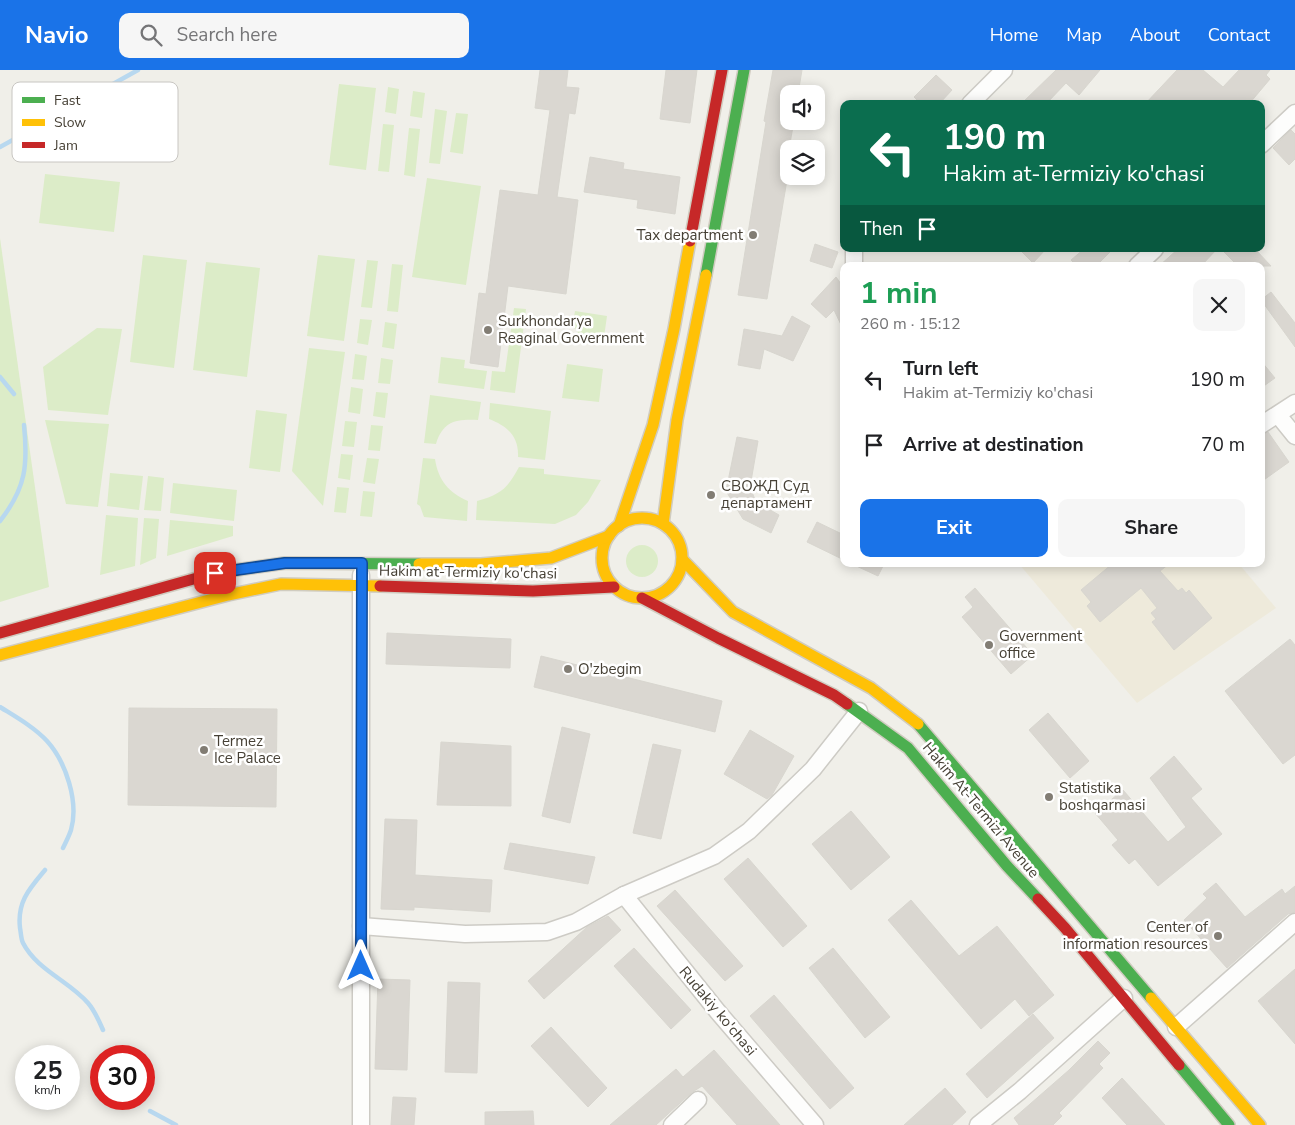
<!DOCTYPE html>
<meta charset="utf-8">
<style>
body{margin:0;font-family:"Nunito Sans",sans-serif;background:#f6f6f6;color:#202124;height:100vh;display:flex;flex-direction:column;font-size:19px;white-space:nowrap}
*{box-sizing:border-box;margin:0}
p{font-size:16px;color:#757577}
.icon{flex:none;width:28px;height:28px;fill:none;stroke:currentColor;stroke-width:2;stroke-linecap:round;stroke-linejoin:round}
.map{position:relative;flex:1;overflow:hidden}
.sheet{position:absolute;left:840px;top:192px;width:425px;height:305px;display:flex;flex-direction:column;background:#fff;border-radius:10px;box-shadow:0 2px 12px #0003}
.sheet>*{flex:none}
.banner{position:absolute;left:840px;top:30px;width:425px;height:152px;border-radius:10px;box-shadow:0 2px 12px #0003;background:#0b6e4f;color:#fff;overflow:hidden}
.controls{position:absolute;left:780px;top:15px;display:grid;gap:10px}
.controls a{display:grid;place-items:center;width:45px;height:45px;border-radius:10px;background:#fff;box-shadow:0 2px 12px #0003;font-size:25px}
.speed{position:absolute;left:15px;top:975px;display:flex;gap:10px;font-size:25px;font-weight:700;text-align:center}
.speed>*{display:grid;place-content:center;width:65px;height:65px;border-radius:50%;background:#fff;box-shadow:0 2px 12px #0003;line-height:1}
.speed small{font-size:12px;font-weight:400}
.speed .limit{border:8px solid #d22;background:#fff;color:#111}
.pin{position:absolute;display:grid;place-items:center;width:42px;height:42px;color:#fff;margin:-21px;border-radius:10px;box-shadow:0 2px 8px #0006}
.me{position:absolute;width:55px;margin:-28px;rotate:0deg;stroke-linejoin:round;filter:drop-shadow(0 0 4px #0008)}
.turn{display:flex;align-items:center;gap:18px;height:105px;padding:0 20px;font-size:22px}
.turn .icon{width:65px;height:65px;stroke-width:2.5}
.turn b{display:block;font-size:35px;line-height:42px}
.then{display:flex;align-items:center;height:48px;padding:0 20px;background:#0003;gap:10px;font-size:19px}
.round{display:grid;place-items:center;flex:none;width:52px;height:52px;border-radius:10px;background:#f6f6f6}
.headline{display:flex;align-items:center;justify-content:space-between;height:85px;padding:0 20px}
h1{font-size:30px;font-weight:700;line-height:38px;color:#1e9e55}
.primary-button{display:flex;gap:10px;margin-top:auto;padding:10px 20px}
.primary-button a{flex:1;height:58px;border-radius:10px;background:#1a73e8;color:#fff;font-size:20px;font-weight:700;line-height:58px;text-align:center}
.primary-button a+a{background:#f6f6f6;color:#202124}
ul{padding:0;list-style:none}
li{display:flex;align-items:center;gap:15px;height:65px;padding:0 20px}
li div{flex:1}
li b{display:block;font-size:19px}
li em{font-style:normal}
header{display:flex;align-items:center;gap:30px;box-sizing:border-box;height:70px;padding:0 25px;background:#1a73e8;color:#fff}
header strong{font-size:24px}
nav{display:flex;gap:28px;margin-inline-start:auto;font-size:18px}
.search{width:350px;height:45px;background:#f6f6f6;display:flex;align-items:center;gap:12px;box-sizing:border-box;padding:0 18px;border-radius:10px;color:#757577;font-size:19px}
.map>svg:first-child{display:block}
.education{fill:#eeeadb}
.green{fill:#dcecc8}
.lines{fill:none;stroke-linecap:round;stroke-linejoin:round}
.stream{stroke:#b8d8ef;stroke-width:4.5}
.building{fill:#dad7d1;stroke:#d8d6cf}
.street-casing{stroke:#cdcbc5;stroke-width:19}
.fast-casing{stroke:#d0ccc0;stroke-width:14}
.slow-casing{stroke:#d0ccc0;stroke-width:14}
.jam-casing{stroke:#d0ccc0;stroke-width:14}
.street{stroke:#fdfdfc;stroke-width:16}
.fast{stroke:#4caf50;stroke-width:11}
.slow{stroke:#ffc107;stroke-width:11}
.jam{stroke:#c62828;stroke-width:11}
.route-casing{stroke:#114b97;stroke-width:12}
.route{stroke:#1a73e8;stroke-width:9}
.poi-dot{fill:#827d74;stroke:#fff;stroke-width:2}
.labels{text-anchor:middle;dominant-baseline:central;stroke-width:5;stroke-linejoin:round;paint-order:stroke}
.poi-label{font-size:15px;fill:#464035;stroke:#fff;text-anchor:start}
.street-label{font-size:15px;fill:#464035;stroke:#fff}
.key{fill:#fff;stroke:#c8c6c2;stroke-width:1}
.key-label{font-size:14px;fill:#464035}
</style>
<header>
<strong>Navio</strong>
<div class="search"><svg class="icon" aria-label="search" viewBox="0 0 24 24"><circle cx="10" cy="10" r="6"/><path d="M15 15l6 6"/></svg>Search here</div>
<nav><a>Home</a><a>Map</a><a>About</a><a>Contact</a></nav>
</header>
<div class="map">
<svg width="1295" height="1055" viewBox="0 0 1295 1055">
<rect width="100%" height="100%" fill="#f0efe9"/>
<!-- education -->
<path class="education" d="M1019 494H1239L1276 538 1137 633Z"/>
<!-- green -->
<g class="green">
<path d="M339 14 376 18 366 100 329 95Z"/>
<path d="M388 17 399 19 396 44 385 42Z"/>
<path d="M413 21 425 23 422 48 410 46Z"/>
<path d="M435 39 447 41 440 94 429 93Z"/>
<path d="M456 43 468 44 463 84 450 82Z"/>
<path d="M383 54 394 55 389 102 378 101Z"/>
<path d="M409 58 420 59 415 107 404 105Z"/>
<path d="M45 104 120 112 114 162 39 153Z"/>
<path d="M427 108 481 116 466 215 412 207Z"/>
<path d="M0 168 49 517 0 532Z"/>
<path d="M143 185 187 190 174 298 130 292Z"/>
<path d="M318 185 355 189 344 271 307 266Z"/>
<path d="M367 190 378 191 372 238 361 237Z"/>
<path d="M206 192 260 198 247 307 193 300Z"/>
<path d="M392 194 403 195 398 242 387 241Z"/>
<path d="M514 238 526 239 515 323 490 320 492 301 505 302Z"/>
<path d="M575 241 607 246 603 274 577 270 578 259 572 258Z"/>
<path d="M360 249 372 250 368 275 357 273Z"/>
<path d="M385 252 397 254 394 279 382 277Z"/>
<path d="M97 258 122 259 108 345 48 340 43 297Z"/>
<path d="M309 278 345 282 323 436 292 401Z"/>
<path d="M355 284 367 286 364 310 352 309Z"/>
<path d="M441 287 465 290 464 298 487 301 484 319 438 313Z"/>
<path d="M381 288 393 290 390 314 378 313Z"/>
<path d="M567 294 603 299 599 332 562 328Z"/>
<path d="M351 317 363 319 360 344 348 342Z"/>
<path d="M376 322 388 323 385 348 373 346Z"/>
<path d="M430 325 481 332 478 350C456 349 443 351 436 374L424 373Z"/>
<path d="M490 333 551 341 545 390 518 387C519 366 507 356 489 349Z"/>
<path d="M256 340 287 344 280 402 249 398Z"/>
<path d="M45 350 109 354 98 437 66 434Z"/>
<path d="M345 351 357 352 354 377 342 376Z"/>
<path d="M371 355 383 356 380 381 368 380Z"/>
<path d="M341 384 353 385 350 410 338 408Z"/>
<path d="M367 388 379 389 375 414 363 412Z"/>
<path d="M423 388 435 389C438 410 449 423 468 431L467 451 424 447 420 436 417 434Z"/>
<path d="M519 397 544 399V404L601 410 588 432 576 445 555 454 476 450 477 431C501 424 507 419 519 397Z"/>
<path d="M110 403 143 406 139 440 107 436Z"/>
<path d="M148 406 164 408 161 441 144 440Z"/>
<path d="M173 413 237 420 234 451 170 443Z"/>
<path d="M337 417 349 418 346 443 334 442Z"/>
<path d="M363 421 375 422 372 447 360 446Z"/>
<path d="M106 445 138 448 135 496 100 505Z"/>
<path d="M144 448 159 449 156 488 140 495Z"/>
<path d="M170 450 233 456V466L167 486Z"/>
<circle cx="642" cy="491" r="16"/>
</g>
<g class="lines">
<!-- stream -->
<g class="stream">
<path d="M0 77 138 0"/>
<path d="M0 307 14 324"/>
<path d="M0 451C26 418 28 395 24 355"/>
<path d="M0 637C16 647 34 657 47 671 66 692 79 732 71 760 69 766 66 772 63 778"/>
<path d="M45 800C29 819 17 832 20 858 21 863 21 869 23 873 37 900 69 911 88 933 95 941 99 951 103 960"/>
<path d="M129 1029 133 1032"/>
<path d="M150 1041 176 1055"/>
</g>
</g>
<!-- building -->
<g class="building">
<path d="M540 0H568L566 17 579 18 575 44 569 43 557 127 578 130 566 224 508 216 498 297 470 293 479 223 486 224 500 120 538 125 550 40 535 38Z"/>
<path d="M666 0H697L690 53 660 49Z"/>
<path d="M773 0H802L798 24H789V51H794L789 79V98L767 229 738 225 766 52 764 51Z"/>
<path d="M1056 0H1100L1079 25 1066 13 1046 34H1021Z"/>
<path d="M1177 0H1203L1223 17 1239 0H1270L1266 5 1270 9 1249 34H1145Z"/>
<path d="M936 5 952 20 939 34H921L914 27Z"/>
<path d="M1291 60 1295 64V89L1289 95 1273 78Z"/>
<path d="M590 87 624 93 623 99 680 107 675 144 637 138 638 130 584 122Z"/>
<path d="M815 174 838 182 832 198 810 191Z"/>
<path d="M1019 179H1046L1033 193Z"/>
<path d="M1084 179H1113L1096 196H1077L1071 190Z"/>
<path d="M1178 179H1217L1201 196H1159Z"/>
<path d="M1221 179H1255L1271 196H1238Z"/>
<path d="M836 207 844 218V261L834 240 826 248 811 234Z"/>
<path d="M1271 222 1295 253V277L1261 230Z"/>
<path d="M792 246 810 256 793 291 764 279 760 299 738 295 744 259 782 266Z"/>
<path d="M1261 291 1275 308 1261 318Z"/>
<path d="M1268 362 1289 392 1261 412V365Z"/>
<path d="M737 367 758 371 750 417 756 432 779 445 771 463 743 449 726 421Z"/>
<path d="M817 452 844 465V490L807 472Z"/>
<path d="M852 494H884L878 506Z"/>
<path d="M1112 494H1169L1160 501 1178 521 1182 518 1186 523 1189 520 1212 548 1174 580 1152 552 1156 549 1151 543 1157 538 1141 518 1100 552 1087 536 1091 532 1081 520Z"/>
<path d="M975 518 1033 585 1011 604 962 547 973 537 965 527Z"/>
<path d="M387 563 511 569 510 598 386 594Z"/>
<path d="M1290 569 1295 575V685L1283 694 1225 621Z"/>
<path d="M541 586 722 631 715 662 534 617Z"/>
<path d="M129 638 277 639 276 737 128 735Z"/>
<path d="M1048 643 1089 691 1070 708 1029 660Z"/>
<path d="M562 657 590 664 570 753 542 746Z"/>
<path d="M750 660 794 686 772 725 767 729 724 704Z"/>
<path d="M441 672 511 676V736L437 735Z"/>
<path d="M653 674 681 680 661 769 633 763Z"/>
<path d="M1174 686 1202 719 1191 728 1222 764 1158 816 1135 789 1129 794 1112 775 1118 770 1095 743 1123 720 1168 772 1186 757 1150 708Z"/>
<path d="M851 741 890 787 851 820 812 774Z"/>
<path d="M385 749 417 750 415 805 492 810 490 842 414 837V840L381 839Z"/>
<path d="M510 773 595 787 588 814 504 799Z"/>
<path d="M748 788 807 856 783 877 724 809Z"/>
<path d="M1216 813 1245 847 1282 819 1285 824 1295 816V842L1288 844 1227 898 1184 850 1207 828 1203 824Z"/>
<path d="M675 820 743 896 725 911 657 836Z"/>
<path d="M911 830 959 886 997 856 1054 925 1029 946 1015 929 981 959 888 850Z"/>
<path d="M608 846 621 860 544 929 528 911 587 857Z"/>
<path d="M634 878 691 940 671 959 614 896Z"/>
<path d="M833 878 890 947 865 968 809 898Z"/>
<path d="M1295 899V974L1258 931Z"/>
<path d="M378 909 410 910 407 1000 375 999Z"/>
<path d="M448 912 480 913 477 1003 445 1002Z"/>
<path d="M774 925 854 1018 830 1039 750 946Z"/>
<path d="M1033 944 1054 968 987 1028 966 1004Z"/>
<path d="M551 957 607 1018 588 1037 531 976Z"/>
<path d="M1098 971 1110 983 1099 994 1103 998 1059 1043 1062 1046 1053 1055H1019L1014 1048 1069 1000Z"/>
<path d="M714 980 780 1055H737L702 1016 691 1023 656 1055H610L676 999 683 1007Z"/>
<path d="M1122 1008 1165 1055H1127L1102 1028Z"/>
<path d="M945 1018 966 1042 952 1055H904Z"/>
<path d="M393 1027 416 1028 414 1055H391Z"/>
<path d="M533 1041 534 1055H485V1042Z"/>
</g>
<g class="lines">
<!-- street casing -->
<g class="street-casing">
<g id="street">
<path d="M970 34 1004 0"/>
<path d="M1261 75 1295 43"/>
<path d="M854 196V179"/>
<path d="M1137 196 1155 179"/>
<path d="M1278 345 1295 366"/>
<path d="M1261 355 1295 333"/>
<path d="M361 505V1055"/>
<path d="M624 825 718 942 815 1055"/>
<path d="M361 856 465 864 547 862 576 852 624 825 714 786 749 761 813 699 859 641"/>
<path d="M1176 957 1295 852"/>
<path d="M672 1055 698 1030"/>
<path d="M978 1055 1020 1021 1124 928"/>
</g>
</g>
<!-- fast casing -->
<g class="fast-casing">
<g id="fast">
<path d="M706 205 744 0"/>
<path d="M215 503 285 493 419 494"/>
<path d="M847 634 908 678 1007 796 1038 829"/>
<path d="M918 654 1151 928"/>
<path d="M1179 995 1229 1055"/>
</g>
</g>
<!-- slow casing -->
<g class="slow-casing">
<g id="slow">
<circle cx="642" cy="488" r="40"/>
<path d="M663 454 677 350 706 205"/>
<path d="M619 456 653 355 674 259 690 171"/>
<path d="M682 489 733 542 871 618 918 654"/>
<path d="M419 494H481L551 488 609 466"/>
<path d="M0 585 228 525 281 514 380 516"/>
<path d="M1151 928 1260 1055"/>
</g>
</g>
<!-- jam casing -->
<g class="jam-casing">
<g id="jam">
<path d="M690 171 722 0"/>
<path d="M380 516 533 521 614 517"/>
<path d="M642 528 718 568 834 625 847 634"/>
<path d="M0 563 215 503"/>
<path d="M1038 829 1065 858 1179 995"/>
</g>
</g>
<!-- street -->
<use href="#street" class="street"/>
<!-- fast -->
<use href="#fast" class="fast"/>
<!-- slow -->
<use href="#slow" class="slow"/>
<!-- jam -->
<use href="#jam" class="jam"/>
</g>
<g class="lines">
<!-- route casing -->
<g class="route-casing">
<path id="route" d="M215 503 285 493H362L361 896"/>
</g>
<!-- route -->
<use href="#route" class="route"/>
</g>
<!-- markers -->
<g class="poi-dot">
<circle cx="753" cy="165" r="5"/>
<circle cx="488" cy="260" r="5"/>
<circle cx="711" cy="425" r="5"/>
<circle cx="989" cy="575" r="5"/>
<circle cx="568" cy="599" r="5"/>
<circle cx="204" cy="680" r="5"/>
<circle cx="1049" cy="727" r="5"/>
<circle cx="1218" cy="866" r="5"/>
</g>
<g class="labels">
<!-- poi labels -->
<g class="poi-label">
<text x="743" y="165" text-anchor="end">Tax department</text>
<text x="498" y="251">Surkhondarya<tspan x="498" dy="17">Reaginal Government</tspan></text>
<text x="721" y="416">СВОЖД Суд<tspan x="721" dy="17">департамент</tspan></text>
<text x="999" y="566">Government<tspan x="999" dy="17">office</tspan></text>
<text x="578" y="599">O'zbegim</text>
<text x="214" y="671">Termez<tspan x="214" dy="17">Ice Palace</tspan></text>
<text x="1059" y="718">Statistika<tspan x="1059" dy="17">boshqarmasi</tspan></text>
<text x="1208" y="857" text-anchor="end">Center of<tspan x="1208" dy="17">information resources</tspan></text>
</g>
<!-- street labels -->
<g class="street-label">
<text transform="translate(468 502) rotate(1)">Hakim at-Termiziy ko'chasi</text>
<text transform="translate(981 740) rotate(50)">Hakim At-Termizi Avenue</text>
<text transform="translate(718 941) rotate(50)">Rudakiy ko'chasi</text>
</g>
</g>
<!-- legend -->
<rect x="12" y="12" width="166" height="80" rx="8" class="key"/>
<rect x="22" y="27" width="23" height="6" fill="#4caf50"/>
<rect x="22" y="49" width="23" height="7" fill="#ffc107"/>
<rect x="22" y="72" width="23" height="6" fill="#c62828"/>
<g class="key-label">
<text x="54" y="35">Fast</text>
<text x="54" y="57">Slow</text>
<text x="54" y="80">Jam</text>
</g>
</svg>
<div class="controls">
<a><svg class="icon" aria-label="sound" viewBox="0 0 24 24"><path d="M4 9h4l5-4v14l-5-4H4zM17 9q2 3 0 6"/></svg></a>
<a><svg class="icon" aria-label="layers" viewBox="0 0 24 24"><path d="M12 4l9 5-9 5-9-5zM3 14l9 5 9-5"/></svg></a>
</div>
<div class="speed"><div>25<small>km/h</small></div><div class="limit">30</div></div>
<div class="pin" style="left:215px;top:503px;background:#d93025"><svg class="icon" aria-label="arrive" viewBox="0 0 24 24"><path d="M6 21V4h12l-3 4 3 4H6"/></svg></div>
<svg class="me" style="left:361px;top:896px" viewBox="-20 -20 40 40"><path d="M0-17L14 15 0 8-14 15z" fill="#1a73e8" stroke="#fff" stroke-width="4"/></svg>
<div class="banner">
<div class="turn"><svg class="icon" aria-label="left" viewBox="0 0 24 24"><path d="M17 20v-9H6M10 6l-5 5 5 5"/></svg><div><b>190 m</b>Hakim at-Termiziy ko'chasi</div></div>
<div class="then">Then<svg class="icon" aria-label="arrive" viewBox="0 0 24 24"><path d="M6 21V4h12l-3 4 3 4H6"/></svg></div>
</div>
<section class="sheet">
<div class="headline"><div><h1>1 min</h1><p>260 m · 15:12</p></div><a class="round"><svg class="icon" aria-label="close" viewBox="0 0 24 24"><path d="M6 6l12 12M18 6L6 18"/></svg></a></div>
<ul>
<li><svg class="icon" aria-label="left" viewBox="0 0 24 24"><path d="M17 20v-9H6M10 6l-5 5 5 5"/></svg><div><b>Turn left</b><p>Hakim at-Termiziy ko'chasi</p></div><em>190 m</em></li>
<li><svg class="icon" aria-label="arrive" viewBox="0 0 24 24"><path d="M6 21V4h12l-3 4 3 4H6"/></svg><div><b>Arrive at destination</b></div><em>70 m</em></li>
</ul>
<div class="primary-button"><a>Exit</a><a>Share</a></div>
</section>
</div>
